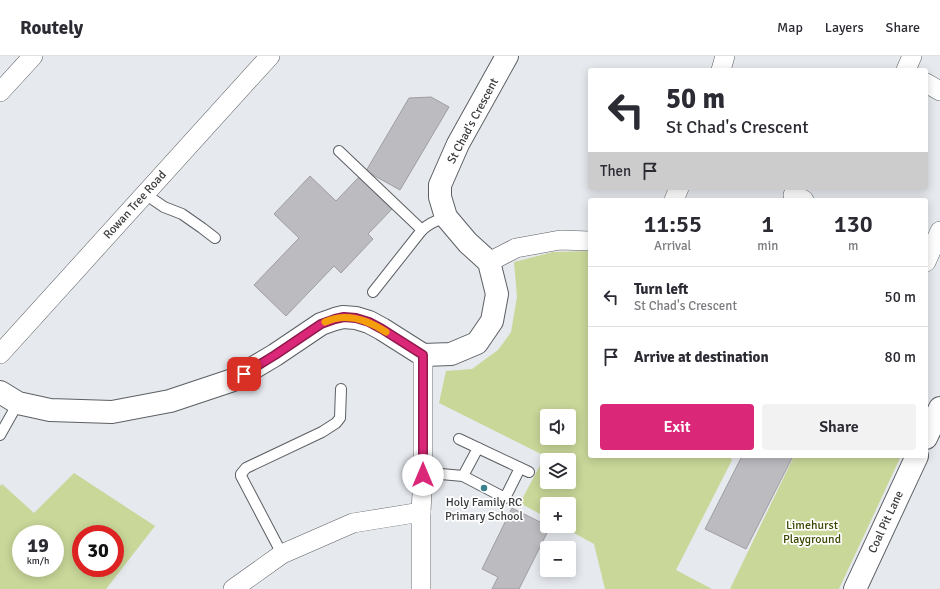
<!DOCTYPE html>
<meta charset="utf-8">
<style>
body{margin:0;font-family:Signika,sans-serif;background:#f2f2f3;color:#2b2b33;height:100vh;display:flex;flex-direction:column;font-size:15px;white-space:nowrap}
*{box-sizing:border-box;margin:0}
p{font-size:13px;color:#7c7c81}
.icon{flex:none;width:22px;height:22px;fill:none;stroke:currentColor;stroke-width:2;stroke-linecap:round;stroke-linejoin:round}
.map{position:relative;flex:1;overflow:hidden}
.details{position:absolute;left:588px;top:142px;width:340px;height:260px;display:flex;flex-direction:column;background:#fff;border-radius:4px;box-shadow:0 2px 10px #0003}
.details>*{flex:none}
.top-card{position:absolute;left:588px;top:12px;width:340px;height:122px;border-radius:4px;box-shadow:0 2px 10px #0003;background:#fff;color:#2b2b33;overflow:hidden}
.buttons{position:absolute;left:540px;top:353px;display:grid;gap:8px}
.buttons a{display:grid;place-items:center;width:36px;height:36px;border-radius:4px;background:#fff;box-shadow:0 2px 10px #0003;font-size:20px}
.speed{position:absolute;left:12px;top:469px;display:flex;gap:8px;font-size:20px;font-weight:700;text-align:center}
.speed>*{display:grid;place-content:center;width:52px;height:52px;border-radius:50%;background:#fff;box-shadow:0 2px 10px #0003;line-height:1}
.speed small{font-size:10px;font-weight:400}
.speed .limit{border:6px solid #d22;background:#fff;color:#111}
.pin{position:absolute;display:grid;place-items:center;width:34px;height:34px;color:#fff;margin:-17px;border-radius:8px;box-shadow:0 2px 6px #0006}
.me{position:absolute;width:44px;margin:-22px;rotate:0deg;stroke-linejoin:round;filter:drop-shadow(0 0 3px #0008)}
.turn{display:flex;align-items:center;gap:14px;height:84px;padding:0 12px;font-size:18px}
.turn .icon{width:52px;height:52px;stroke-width:2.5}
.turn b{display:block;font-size:28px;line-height:34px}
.then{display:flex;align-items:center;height:38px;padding:0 12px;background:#0003;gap:8px;font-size:15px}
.eta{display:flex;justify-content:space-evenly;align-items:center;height:68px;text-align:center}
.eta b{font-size:24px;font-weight:600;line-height:28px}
.action{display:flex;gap:8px;margin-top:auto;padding:8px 12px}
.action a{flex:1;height:46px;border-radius:4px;background:#db2777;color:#fff;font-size:16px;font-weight:600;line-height:46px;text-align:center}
.action a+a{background:#f2f2f3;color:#2b2b33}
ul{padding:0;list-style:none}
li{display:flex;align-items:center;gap:12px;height:60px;padding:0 12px;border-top:1px solid #e1e1e2}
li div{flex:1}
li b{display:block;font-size:15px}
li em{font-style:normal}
header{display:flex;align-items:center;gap:24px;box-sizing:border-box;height:56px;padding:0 20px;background:#fff;border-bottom:1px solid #e1e1e2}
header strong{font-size:19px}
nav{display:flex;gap:22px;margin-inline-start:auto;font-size:14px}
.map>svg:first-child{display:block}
.green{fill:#c9d799;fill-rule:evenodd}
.building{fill:#bbbbc0;stroke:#9e9da2}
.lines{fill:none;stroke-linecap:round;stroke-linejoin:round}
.service-casing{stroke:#5c5f63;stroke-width:12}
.minor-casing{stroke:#5c5f63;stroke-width:20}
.tertiary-casing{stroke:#5c5f63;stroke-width:24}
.service{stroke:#fff;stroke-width:10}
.minor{stroke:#fff;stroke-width:19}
.tertiary{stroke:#fff;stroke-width:22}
.route-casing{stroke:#8e194d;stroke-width:10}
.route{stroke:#db2777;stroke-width:7}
.slow{stroke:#f59e0b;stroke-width:7}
.poi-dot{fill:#397f8c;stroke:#fff;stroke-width:1.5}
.labels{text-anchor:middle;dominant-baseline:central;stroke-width:3.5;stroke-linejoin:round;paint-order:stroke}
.street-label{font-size:12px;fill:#3b3c3e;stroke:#fff}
.poi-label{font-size:12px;fill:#3b3c3e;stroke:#fff}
.park-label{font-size:12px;fill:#3c4700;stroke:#fff}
</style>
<header>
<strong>Routely</strong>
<nav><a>Map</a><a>Layers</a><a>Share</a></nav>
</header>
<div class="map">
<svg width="940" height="533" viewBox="0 0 940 533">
<rect width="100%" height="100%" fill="#e6e9ee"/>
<!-- green -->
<g class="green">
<path d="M590 195V400H730L732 404 676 514 712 533H605L594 488 561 470H569V448H547V462L520 447 545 400 439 347 446 315 472 313 498 294 511 276 517 241 514 206 553 196ZM547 360H569V382H547ZM547 404H569V426H547Z"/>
<path d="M794 400H901L839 533H730Z"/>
<path d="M74 417 155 470 106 533H0V430L2 428 34 457ZM21 478H55V512H21ZM81 478H115V512H81Z"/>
</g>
<!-- building -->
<g class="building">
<path d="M431 41 449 51 400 134 366 115 409 42Z"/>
<path d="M310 120 336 145 359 121 392 153 368 178 373 183 341 217 334 210 286 260 254 229 299 182 274 158Z"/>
<path d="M742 400H793L746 493 705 473Z"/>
<path d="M512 452 550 471 519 533H492L498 521 482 513Z"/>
</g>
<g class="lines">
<!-- service casing -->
<g class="service-casing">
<g id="service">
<path d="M339 95 422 174"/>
<path d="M145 138 164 151 182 158 202 172 215 182"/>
<path d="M373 236 422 174C429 167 437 164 446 161"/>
<path d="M0 379 18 347"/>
<path d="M459 383 529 416"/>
<path d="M423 419 441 418 463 420 505 442 520 412"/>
<path d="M463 420 478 392"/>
<path d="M282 498 241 420V418L246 412 322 376 336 367 340 362 341 333"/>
</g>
</g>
<!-- minor casing -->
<g class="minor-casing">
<g id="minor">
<path d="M721 14 725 0"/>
<path d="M906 14 912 0"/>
<path d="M926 27 940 35"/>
<path d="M0 36 33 0"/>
<path d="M793 139 804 144"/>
<path d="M674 144 679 132"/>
<path d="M489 206 516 192 560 184 590 185"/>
<path d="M926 206 940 175"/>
<path d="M0 298 270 0"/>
<path d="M233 533 282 498 353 467 421 456"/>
<path d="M421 533V456L423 419V299"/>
</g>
</g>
<!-- tertiary casing -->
<g class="tertiary-casing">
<g id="tertiary">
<path d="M0 336 18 347 50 354 112 356 170 345 233 324 275 299 321 268 335 263 343 261 356 262 369 266 382 273 423 299 451 298 477 287 492 265 497 238 489 206 468 187 446 161 440 141V129L458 88 507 0"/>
<path d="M926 382 940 352"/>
<path d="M855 533 917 400"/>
</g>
</g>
<!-- service -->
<use href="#service" class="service"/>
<!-- minor -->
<use href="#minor" class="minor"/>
<!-- tertiary -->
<use href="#tertiary" class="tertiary"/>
</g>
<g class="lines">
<!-- route casing -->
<g class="route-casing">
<path id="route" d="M244 318 275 299 321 268 335 263 344 261 356 262 369 266 382 273 423 299V419"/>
</g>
<!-- route -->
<use href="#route" class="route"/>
<!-- slow -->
<path class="slow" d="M325 266C346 256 368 264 386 276"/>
</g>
<!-- markers -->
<circle class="poi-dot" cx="484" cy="432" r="4"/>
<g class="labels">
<!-- street labels -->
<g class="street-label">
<text transform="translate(473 65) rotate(-62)">St Chad's Crescent</text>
<text transform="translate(135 149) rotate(-48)">Rowan Tree Road</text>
<text transform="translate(886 466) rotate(-65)">Coal Pit Lane</text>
</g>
<!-- poi labels -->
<g class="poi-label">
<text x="484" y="446">Holy Family RC<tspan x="484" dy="14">Primary School</tspan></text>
</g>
<!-- park labels -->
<g class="park-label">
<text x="812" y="469">Limehurst<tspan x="812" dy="14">Playground</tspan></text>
</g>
</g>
</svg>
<div class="buttons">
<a><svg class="icon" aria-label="sound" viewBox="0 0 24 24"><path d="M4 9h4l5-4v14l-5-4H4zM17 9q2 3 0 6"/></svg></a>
<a><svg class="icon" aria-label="layers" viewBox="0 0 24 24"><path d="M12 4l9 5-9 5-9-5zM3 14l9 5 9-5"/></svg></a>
<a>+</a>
<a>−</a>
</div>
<div class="speed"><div>19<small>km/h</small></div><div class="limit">30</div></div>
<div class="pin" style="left:244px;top:318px;background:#d93025"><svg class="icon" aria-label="arrive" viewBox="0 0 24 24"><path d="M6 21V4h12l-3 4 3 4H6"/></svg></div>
<svg class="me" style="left:423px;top:419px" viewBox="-20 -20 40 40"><circle r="19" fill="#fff"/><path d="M0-13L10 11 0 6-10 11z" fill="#db2777"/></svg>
<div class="top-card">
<div class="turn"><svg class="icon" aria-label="left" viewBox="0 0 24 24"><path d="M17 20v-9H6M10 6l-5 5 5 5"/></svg><div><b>50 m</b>St Chad's Crescent</div></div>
<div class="then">Then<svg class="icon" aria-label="arrive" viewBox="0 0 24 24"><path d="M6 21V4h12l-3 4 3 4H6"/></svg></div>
</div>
<section class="details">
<div class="eta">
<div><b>11:55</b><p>Arrival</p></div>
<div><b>1</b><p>min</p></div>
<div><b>130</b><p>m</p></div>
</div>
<ul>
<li><svg class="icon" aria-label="left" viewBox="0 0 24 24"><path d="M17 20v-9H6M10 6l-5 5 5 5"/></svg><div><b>Turn left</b><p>St Chad's Crescent</p></div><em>50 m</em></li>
<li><svg class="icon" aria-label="arrive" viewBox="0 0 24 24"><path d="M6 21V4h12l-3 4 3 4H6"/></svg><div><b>Arrive at destination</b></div><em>80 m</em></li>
</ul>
<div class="action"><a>Exit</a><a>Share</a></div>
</section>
</div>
